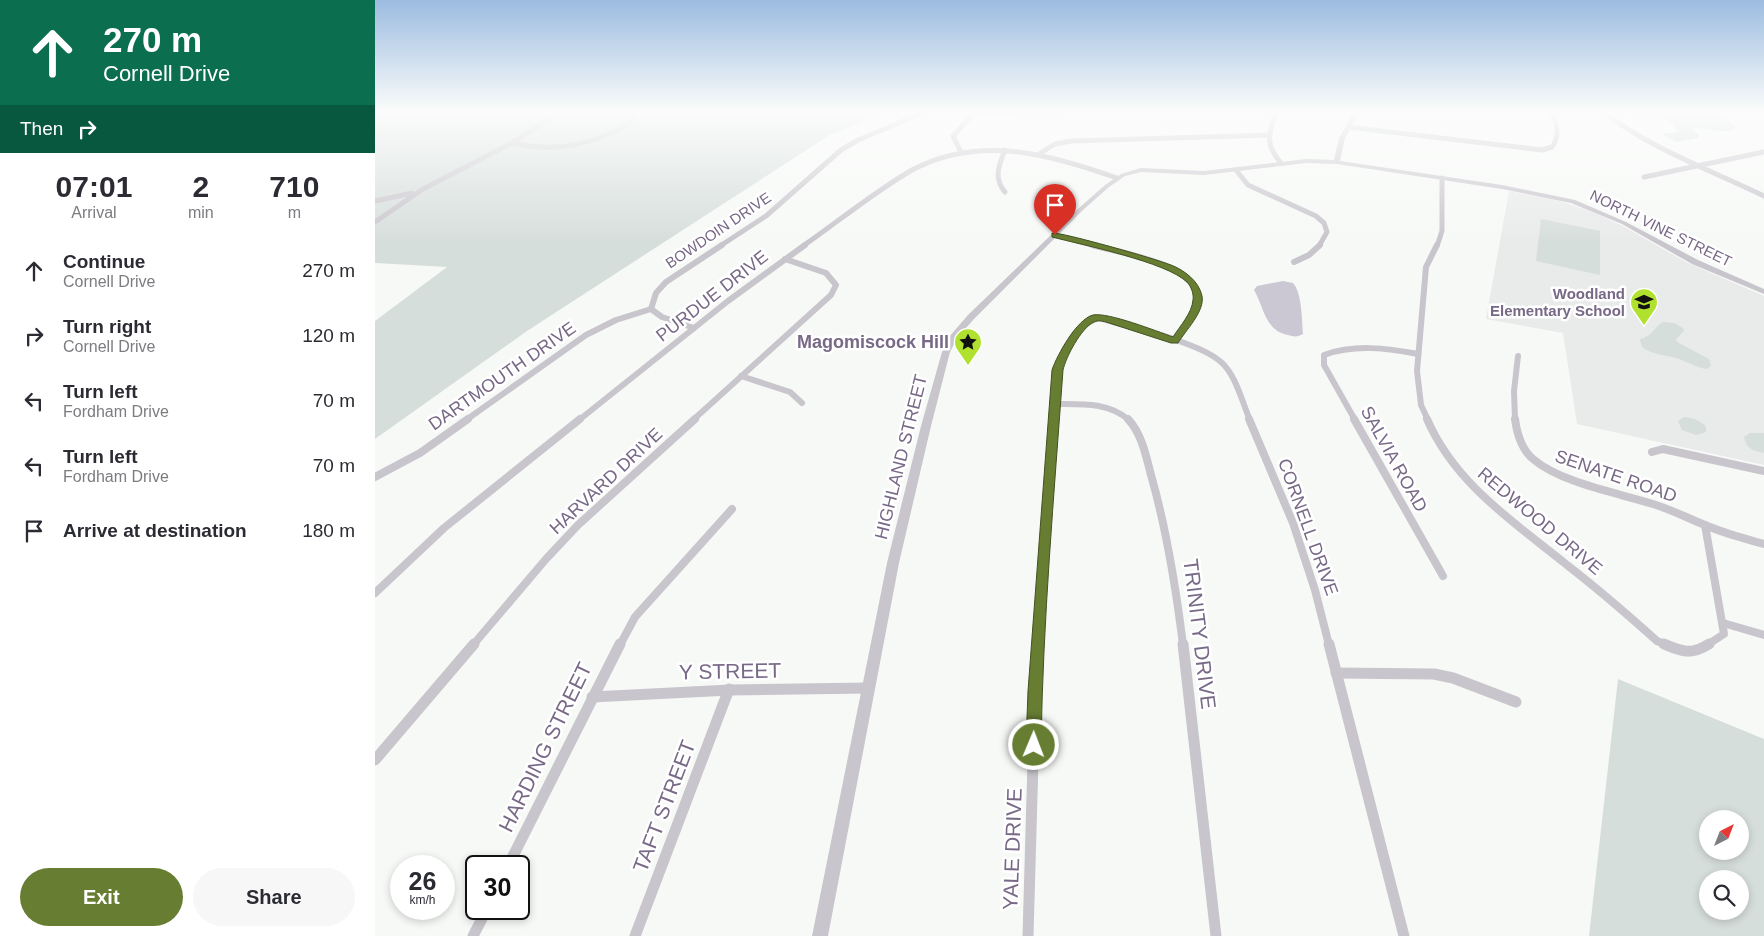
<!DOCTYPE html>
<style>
body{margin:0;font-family:Arial,sans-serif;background:#f7f7f7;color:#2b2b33;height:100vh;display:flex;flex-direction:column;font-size:19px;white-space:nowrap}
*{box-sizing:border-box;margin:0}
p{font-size:16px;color:#7c7c81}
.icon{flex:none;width:28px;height:28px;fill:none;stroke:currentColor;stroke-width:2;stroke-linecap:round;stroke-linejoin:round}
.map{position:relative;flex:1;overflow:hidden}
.panel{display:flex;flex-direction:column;background:#fff;width:375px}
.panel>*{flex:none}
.hud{background:#0b6e4f;color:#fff;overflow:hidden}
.needle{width:32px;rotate:42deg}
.controls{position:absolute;left:1324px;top:810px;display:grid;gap:10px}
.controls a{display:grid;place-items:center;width:50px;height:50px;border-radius:50%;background:#fff;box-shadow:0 2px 8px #0003;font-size:25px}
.speed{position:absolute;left:15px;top:855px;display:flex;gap:10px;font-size:25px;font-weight:700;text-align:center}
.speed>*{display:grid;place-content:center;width:65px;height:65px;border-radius:50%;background:#fff;box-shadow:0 2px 8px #0003;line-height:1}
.speed small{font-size:12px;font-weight:400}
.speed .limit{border:2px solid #111;border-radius:8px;background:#fff;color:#111}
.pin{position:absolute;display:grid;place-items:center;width:42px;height:42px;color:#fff;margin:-51px -21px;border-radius:50% 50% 50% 0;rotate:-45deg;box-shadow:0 0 5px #0007}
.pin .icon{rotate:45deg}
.me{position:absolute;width:55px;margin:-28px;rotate:1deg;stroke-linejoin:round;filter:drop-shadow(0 0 4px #0008)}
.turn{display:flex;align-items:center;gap:18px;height:105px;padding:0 20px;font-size:22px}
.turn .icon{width:65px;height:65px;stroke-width:2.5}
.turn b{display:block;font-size:35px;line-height:42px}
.then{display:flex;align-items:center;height:48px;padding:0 20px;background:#0003;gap:10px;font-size:19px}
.eta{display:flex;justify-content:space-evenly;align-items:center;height:85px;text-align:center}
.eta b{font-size:30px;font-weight:700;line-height:35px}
.button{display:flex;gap:10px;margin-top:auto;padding:10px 20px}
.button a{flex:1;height:58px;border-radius:30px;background:#677d31;color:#fff;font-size:20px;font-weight:700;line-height:58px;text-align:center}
.button a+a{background:#f7f7f7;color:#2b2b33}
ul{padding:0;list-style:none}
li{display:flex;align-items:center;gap:15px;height:65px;padding:0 20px}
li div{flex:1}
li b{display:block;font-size:19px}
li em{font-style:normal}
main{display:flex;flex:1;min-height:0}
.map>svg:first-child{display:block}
.built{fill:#e9eaea}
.green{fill:#d6dedb;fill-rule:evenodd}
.water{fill:#cbc8d4}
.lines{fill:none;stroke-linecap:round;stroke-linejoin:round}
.minor-far3{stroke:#c9c5cc;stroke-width:5}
.minor-far2{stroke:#c9c5cc;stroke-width:6}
.minor-far1{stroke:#c9c5cc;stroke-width:8}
.minor{stroke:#c9c5cc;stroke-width:11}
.tertiary{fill:#c9c5cc;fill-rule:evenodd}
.route{fill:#677d31;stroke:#435120}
.labels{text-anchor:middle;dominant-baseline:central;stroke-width:5;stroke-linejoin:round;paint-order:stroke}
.far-street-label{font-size:15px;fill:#786987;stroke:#fff}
.far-poi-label{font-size:15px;font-weight:bold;fill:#786987;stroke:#fff;text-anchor:end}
.street-label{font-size:18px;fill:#786987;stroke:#fff}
.poi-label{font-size:18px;font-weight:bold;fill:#786987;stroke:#fff;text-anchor:end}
.near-street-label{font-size:21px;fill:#786987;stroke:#fff}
</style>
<main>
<section class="panel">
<div class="hud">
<div class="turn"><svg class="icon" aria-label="ahead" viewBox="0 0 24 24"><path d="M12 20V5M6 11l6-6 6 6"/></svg><div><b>270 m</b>Cornell Drive</div></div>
<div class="then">Then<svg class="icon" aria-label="right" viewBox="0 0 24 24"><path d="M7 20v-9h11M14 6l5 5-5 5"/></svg></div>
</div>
<div class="eta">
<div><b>07:01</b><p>Arrival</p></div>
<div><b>2</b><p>min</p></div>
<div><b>710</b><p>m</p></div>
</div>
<ul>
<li><svg class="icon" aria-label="ahead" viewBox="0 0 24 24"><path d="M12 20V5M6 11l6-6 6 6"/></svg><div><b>Continue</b><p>Cornell Drive</p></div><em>270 m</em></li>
<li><svg class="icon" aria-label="right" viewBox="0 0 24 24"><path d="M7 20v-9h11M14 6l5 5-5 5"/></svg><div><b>Turn right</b><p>Cornell Drive</p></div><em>120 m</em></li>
<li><svg class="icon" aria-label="left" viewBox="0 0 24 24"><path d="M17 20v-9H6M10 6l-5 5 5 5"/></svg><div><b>Turn left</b><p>Fordham Drive</p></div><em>70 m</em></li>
<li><svg class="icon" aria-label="left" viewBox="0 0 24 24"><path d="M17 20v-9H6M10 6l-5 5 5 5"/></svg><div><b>Turn left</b><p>Fordham Drive</p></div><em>70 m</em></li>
<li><svg class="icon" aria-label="arrive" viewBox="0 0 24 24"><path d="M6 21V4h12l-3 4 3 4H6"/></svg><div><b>Arrive at destination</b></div><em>180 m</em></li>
</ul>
<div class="button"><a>Exit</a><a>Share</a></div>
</section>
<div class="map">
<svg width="1389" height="936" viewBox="0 0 1389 936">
<rect width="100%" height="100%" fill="#f7f9f7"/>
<!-- built -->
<path class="built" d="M1134 191 1185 201 1215 211 1246 225 1311 262 1389 296V465L1202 424 1188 333 1111 319Z"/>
<!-- green -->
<g class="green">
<path d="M0 111H513L453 136 152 331 0 439V321L72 267 0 263Z"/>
<path d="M1249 111C1275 111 1348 103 1361 128 1349 135 1331 128 1318 127L1317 129 1324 135 1323 138 1301 142 1287 134 1303 132C1287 108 1268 120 1249 111Z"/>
<path d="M1166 219 1225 231V275L1161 261Z"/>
<path d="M1288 322 1299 323 1308 328 1309 331 1301 339 1302 342 1334 359 1336 366 1332 369C1323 368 1317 364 1309 361 1296 355 1279 356 1267 347L1265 339C1278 336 1278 328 1288 322Z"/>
<path d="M1309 417C1318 418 1325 420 1331 427V432L1321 435 1307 430 1303 421Z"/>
<path d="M1375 433H1389V453C1379 451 1371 449 1369 437Z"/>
<path d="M1243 679 1389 739V936H1214ZM1332 819H1365V851H1332ZM1332 879H1365V911H1332Z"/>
</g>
<!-- water -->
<path class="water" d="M908 281 918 283C927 292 927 321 928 334 923 337 919 337 913 335 890 331 889 307 879 290L882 286Z"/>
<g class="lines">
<!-- minor-far3 -->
<g class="minor-far3">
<path d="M591 111 598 114 689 111"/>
<path d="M901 111C894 134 889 143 906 163"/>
<path d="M1228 111C1271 147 1338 171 1389 196"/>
<path d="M973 127 1167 150 1177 147C1185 137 1183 120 1174 111"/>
<path d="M136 143C182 153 220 145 260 120L254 118 262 111"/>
<path d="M630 150C624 165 618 178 630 192"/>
<path d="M586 152 578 136 598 114"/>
<path d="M664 154 680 144 696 141 895 135"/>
<path d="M861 170 873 185 941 216 949 223 952 232 944 246"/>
<path d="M1269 177 1389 152"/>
<path d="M0 201 37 193"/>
<path d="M0 222 48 189 133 145 188 111"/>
<path d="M680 235 721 246"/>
<path d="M345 246 391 216 466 150 483 140 552 111"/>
<path d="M428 246C464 221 499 192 537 170 604 134 675 154 742 178"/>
<path d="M1062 246 1067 231V178"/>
</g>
<!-- minor-far2 -->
<g class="minor-far2">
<path d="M717 245C745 253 828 264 822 304 821 313 806 331 800 340"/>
<path d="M919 262 934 255 945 245"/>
<path d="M319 328 287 317 276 309 281 293 291 282 347 245"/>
<path d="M366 376 415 392 427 403"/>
<path d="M680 404C706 404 733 402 754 420"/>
<path d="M91 420 211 335 241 320 276 309"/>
<path d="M204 420 353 301 430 245"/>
<path d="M318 420 456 295 461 285 451 273 410 259"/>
<path d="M679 420C682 386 682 329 724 318 755 327 824 342 846 362 861 375 867 402 875 420"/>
<path d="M980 420 949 365V355C979 344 1012 348 1043 354"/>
<path d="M1053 420 1046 405 1042 371 1051 267 1062 245"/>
<path d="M1140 420 1139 391 1143 356"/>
</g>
<!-- minor-far1 -->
<g class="minor-far1">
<path d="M753 419C767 434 771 456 776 475 792 531 801 588 808 645"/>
<path d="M874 419 918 523 940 590 954 645"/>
<path d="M979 419 1068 576"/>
<path d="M1052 419C1080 484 1139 522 1192 565 1223 589 1253 615 1282 641L1292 645"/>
<path d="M1140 419C1142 434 1146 449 1158 459 1186 483 1243 493 1278 504 1298 510 1316 520 1335 527 1352 534 1371 539 1389 544"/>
<path d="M1277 452 1288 449 1389 471"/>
<path d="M0 477 45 453 93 419"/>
<path d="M1330 525 1349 634 1332 645"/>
<path d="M0 593 69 528 205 419"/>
<path d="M1348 623 1389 635"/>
<path d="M98 645 171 559 203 525 320 419"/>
<path d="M245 645 260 617 357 509"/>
<path d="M663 645 679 419"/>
</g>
<!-- minor -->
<g class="minor">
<path d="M808 644 841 936"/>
<path d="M954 644 1029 936"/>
<path d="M1289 644C1307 652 1317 655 1334 644"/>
<path d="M961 673 1059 674 1078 678 1141 702"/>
<path d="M217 697 355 690 493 688"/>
<path d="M0 760 99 644"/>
<path d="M133 866 245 644"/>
<path d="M98 936 112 909"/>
<path d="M260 936 354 689"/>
<path d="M653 936 660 691 663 644"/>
</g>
<!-- tertiary -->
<path class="tertiary" d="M977 111H983L982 117 970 138 965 161 1127 185 1200 200 1251 222 1323 260 1389 289V294L1317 264 1247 224 1196 203 1127 189 962 164 931 163 829 175 766 172 750 176 734 187 708 210 599 319 582 338 575 352 556 426 524 563 453 936H437L512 563 546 426 567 352 574 337 593 315 704 208 730 185 746 174 766 168 829 171 931 159 959 160 964 138 976 117Z"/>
</g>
<!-- sky -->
<linearGradient id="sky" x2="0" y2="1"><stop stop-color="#9cbce0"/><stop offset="0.46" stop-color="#fbfcfb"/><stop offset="1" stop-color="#fbfcfb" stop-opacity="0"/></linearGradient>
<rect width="1389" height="242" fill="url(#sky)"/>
<!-- route -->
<path class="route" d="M677 233C687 232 781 259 796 265 809 270 824 281 827 296 830 311 811 330 803 343H796L731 322C727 321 723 320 719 322 706 328 691 357 688 370 679 495 668 620 666 745L664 750 659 753 653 750 651 745 653 691 677 370C682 355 702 319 718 315 733 312 781 331 798 337 805 326 817 313 818 300 819 294 816 286 812 282 791 262 708 245 677 237Z"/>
<!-- icons -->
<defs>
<g id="school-pin" transform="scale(1.4375)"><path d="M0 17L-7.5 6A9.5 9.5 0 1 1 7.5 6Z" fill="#b1e12f" stroke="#fff"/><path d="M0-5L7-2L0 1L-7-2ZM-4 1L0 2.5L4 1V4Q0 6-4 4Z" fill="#111"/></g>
<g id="sight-pin" transform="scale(1.4375)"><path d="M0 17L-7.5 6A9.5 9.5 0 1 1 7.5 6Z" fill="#b1e12f" stroke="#fff"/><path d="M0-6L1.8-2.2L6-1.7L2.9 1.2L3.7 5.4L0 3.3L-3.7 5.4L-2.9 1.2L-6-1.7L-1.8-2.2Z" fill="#111"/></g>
</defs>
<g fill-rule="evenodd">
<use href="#school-pin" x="1269" y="302"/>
<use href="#sight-pin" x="593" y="342"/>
</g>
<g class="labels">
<!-- far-street labels -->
<g class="far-street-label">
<text transform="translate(1286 228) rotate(26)">NORTH VINE STREET</text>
<text transform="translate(343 230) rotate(-34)">BOWDOIN DRIVE</text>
</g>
<!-- far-poi labels -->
<g class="far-poi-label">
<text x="1250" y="293">Woodland<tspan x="1250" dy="17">Elementary School</tspan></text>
</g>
<!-- street labels -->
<g class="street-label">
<text transform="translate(337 296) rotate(-38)">PURDUE DRIVE</text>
<text transform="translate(127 376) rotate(-35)">DARTMOUTH DRIVE</text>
<text transform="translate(526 457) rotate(-76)">HIGHLAND STREET</text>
<text transform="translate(1019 459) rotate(61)">SALVIA ROAD</text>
<text transform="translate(1241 476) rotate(19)">SENATE ROAD</text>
<text transform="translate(231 481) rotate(-43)">HARVARD DRIVE</text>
<text transform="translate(1165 521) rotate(40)">REDWOOD DRIVE</text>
<text transform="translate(933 527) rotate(70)">CORNELL DRIVE</text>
</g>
<!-- poi labels -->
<g class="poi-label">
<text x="574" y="342">Magomiscock Hill</text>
</g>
<!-- near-street labels -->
<g class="near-street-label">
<text transform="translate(825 634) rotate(83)">TRINITY DRIVE</text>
<text transform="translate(355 671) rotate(-1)">Y STREET</text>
<text transform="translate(170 747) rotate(-64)">HARDING STREET</text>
<text transform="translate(289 806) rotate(-69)">TAFT STREET</text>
<text transform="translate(637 849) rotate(-88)">YALE DRIVE</text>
</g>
</g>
</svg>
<div class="controls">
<a><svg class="needle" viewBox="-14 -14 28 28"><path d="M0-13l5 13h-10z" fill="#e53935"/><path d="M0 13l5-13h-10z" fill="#7c7c81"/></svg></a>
<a><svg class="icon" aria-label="search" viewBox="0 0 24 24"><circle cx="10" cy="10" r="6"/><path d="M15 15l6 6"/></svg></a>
</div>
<div class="speed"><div>26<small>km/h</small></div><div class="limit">30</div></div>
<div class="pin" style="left:680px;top:235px;background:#d93025"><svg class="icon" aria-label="arrive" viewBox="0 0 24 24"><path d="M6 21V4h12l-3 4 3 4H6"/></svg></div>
<svg class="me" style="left:659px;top:745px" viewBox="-20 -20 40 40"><circle r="17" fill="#677d31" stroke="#fff" stroke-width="3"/><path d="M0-11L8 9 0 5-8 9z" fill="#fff"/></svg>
</div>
</main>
